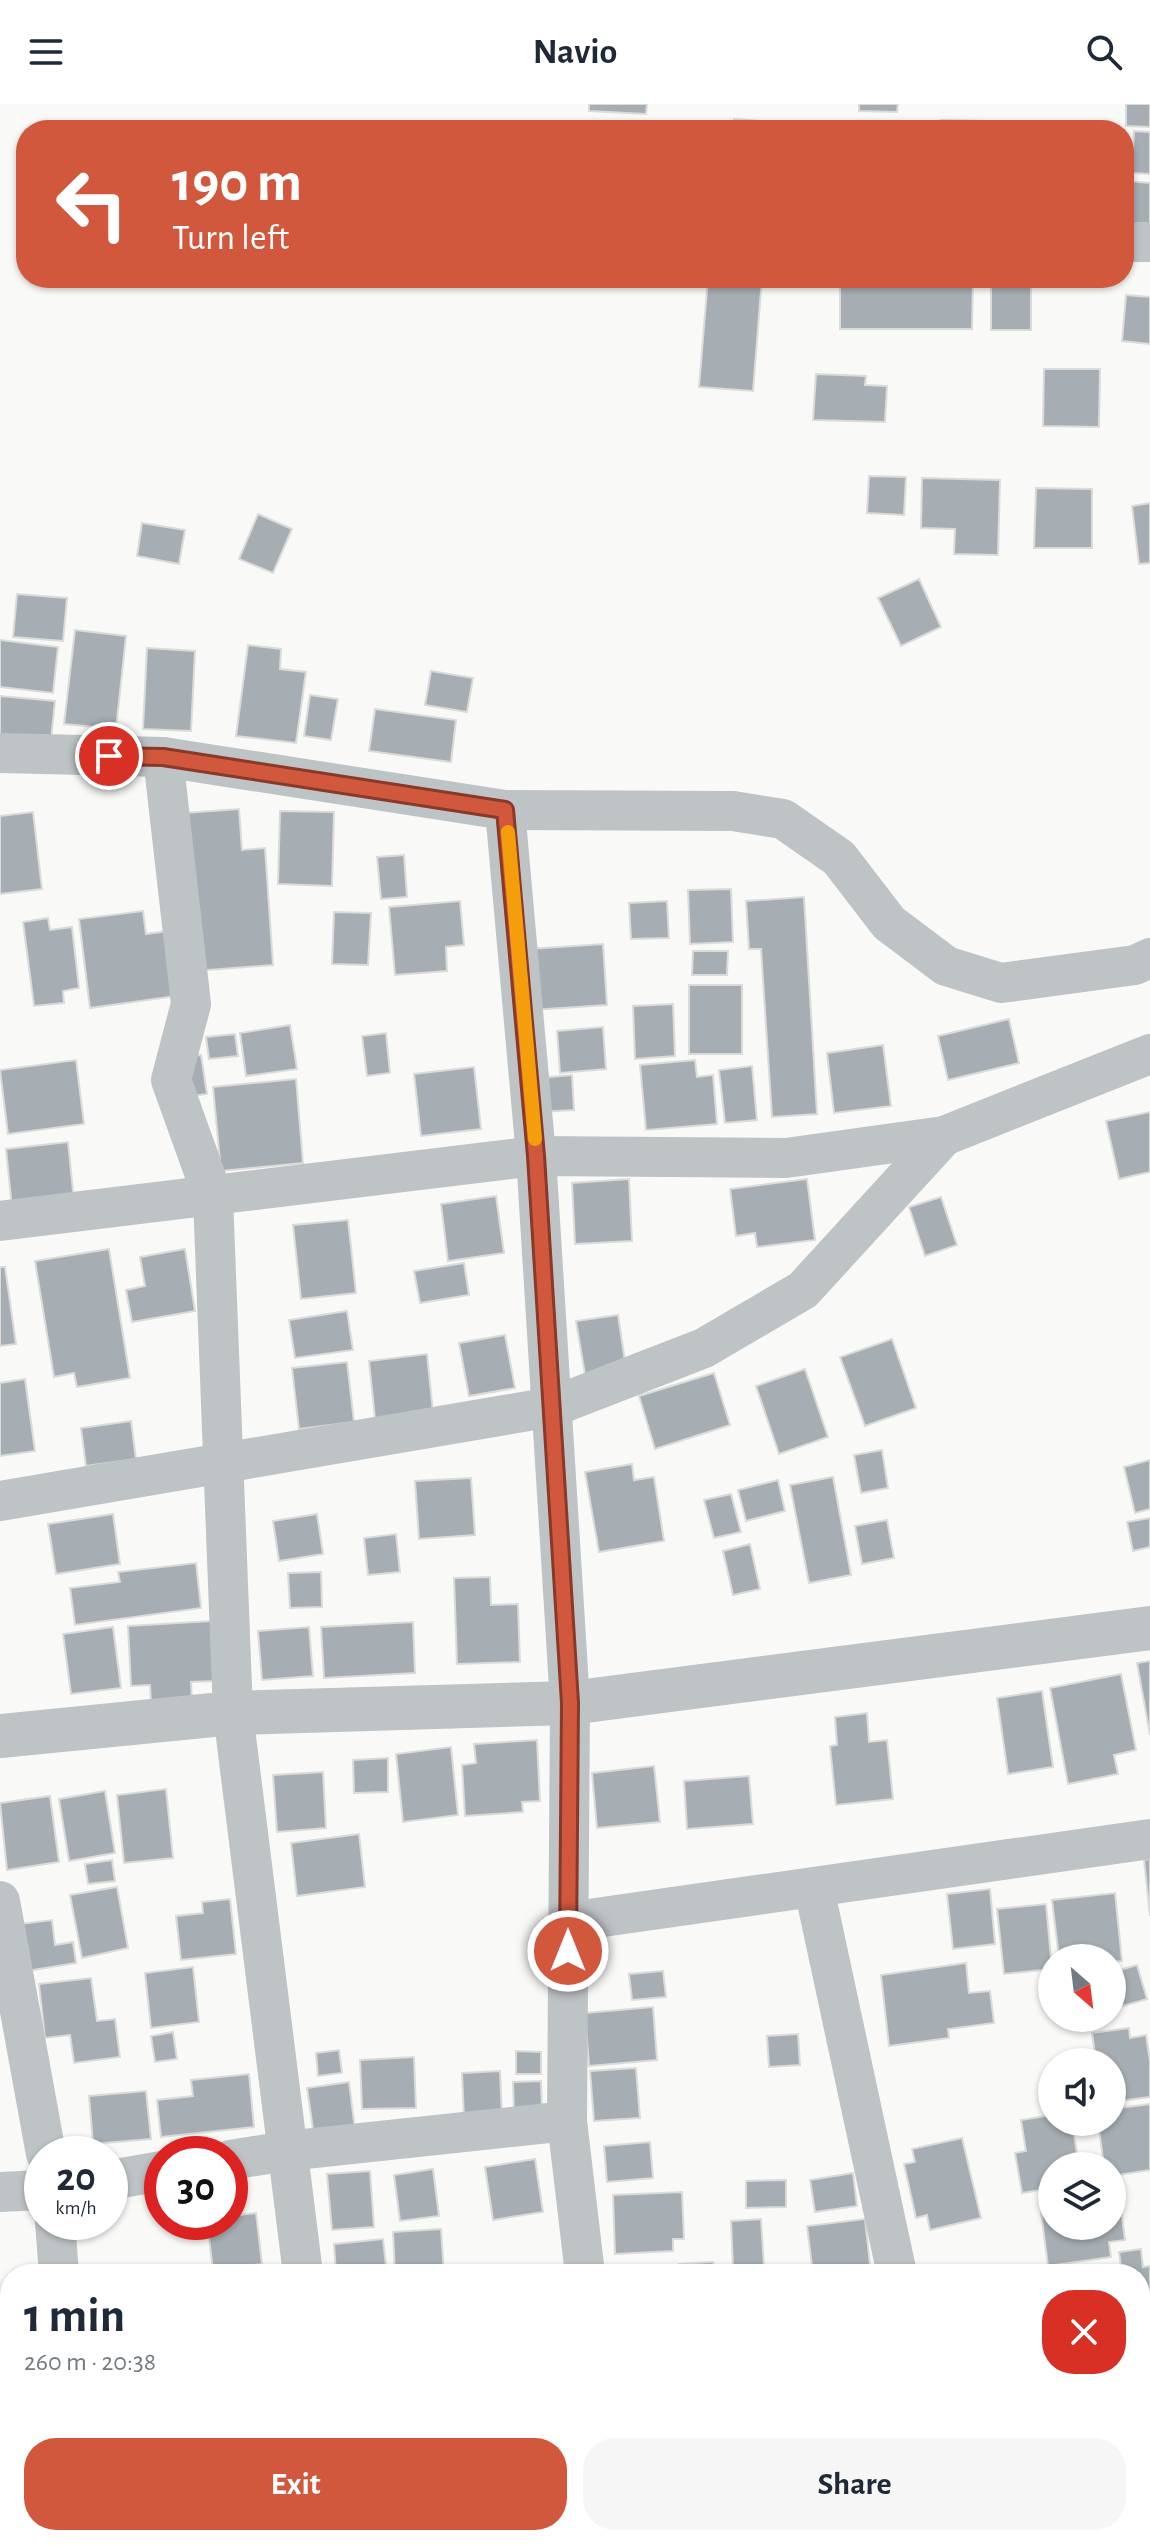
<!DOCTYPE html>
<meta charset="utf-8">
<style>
body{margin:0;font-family:"Alegreya Sans",sans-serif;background:#f6f6f7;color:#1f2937;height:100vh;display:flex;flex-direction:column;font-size:30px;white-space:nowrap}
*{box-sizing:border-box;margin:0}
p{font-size:26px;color:#747a83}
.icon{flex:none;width:44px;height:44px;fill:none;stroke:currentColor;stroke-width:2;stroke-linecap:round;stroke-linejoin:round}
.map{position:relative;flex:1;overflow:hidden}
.panel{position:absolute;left:0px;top:2160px;width:1150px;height:282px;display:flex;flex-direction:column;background:#fff;border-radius:32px 32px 0 0;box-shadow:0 2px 6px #0004}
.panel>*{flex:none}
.hud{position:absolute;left:16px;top:16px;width:1118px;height:168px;border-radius:32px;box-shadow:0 2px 6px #0004;background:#d2583d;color:#fff;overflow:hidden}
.needle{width:52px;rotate:152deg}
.controls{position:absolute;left:1038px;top:1840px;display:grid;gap:16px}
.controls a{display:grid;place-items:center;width:88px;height:88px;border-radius:50%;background:#fff;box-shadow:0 2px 6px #0004;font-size:40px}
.speed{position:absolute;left:24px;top:2032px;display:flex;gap:16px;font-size:40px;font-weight:700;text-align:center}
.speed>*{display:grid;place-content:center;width:104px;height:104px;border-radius:50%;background:#fff;box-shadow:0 2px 6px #0004;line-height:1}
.speed small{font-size:20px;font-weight:400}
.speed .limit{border:12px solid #d22;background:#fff;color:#111}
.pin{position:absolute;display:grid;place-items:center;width:68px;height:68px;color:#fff;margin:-34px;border:4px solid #fff;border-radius:50%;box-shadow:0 2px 8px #0007}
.me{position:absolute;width:88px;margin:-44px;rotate:0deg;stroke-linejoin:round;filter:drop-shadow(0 0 6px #0008)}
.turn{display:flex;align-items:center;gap:28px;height:168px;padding:0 24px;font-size:36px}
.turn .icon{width:104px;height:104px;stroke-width:2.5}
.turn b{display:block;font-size:56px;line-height:68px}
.round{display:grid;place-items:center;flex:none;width:84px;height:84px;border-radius:32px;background:#f6f6f7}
.summary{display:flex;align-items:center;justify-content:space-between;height:136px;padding:0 24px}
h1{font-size:48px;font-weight:700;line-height:60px}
.primary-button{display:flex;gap:16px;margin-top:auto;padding:16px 24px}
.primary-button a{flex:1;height:92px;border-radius:32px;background:#d2583d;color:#fff;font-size:32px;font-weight:700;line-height:92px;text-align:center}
.primary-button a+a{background:#f6f6f7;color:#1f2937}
header{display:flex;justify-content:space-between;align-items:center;height:104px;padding:0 24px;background:#fff;font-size:36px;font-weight:700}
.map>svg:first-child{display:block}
.building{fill:#a6aeb3;stroke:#dbdbd9;stroke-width:2}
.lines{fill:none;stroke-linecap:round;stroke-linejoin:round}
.minor{stroke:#bec3c6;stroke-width:40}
.tertiary{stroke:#bec3c6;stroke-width:44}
.route-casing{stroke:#883928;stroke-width:20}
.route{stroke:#d2583d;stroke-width:14}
.slow{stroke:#f59e0b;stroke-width:14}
</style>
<header><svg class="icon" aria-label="menu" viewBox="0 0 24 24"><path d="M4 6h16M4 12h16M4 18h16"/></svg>Navio<svg class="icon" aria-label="search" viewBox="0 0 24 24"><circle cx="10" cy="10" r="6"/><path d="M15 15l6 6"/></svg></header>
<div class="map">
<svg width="1150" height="2441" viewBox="0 0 1150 2441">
<rect width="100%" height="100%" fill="#f9f9f7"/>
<!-- building -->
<g class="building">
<path d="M589 0H647L646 10 589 7Z"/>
<path d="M859 0H898L897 8 859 7Z"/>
<path d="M1126 0H1150V23L1126 22Z"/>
<path d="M734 15 772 18V26H733Z"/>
<path d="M941 16 983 17V26H941Z"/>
<path d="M1134 27 1150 28V70L1132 69Z"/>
<path d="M1126 77 1150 79V121L1124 120Z"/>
<path d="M708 174H762L753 287 699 283Z"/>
<path d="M840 174H973L972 225H840Z"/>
<rect x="991" y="174" width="40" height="52"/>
<path d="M1126 191 1150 193V240L1122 237Z"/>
<path d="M1044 265H1100L1099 323 1043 322Z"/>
<path d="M816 270 866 272 865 281 887 282 885 318 813 316Z"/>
<path d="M869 372 906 373 904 411 867 409Z"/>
<path d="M922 374 1000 376 998 451 954 450 955 425 921 424Z"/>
<path d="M1036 384 1092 385V444H1034Z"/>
<path d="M1150 399V459L1139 460 1132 402Z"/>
<path d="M258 410 292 425 273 469 239 455Z"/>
<path d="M142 419 185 426 179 460 137 452Z"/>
<path d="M919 475 941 523 901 542 878 494Z"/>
<path d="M17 490 67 494 63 537 13 533Z"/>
<path d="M75 526 126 532 116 625 64 620Z"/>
<path d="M0 536 58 543 53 589 0 583Z"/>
<path d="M248 541 281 545 280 565 306 568 296 639 236 632Z"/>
<path d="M147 544 195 547 191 627 143 625Z"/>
<path d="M431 567 473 574 467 608 425 601Z"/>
<path d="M310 591 338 595 331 636 304 632Z"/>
<path d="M0 592 55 597 51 636 0 631Z"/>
<path d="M375 605 456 616 451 658 369 647Z"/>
<path d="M239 705 242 746 265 744 273 861 195 867 184 709Z"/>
<path d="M280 707 334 708 332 782 278 780Z"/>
<path d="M33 708 42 785 0 790V712Z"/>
<path d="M404 751 407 793 381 795 377 753Z"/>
<path d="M731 785 733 838 690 840 688 786Z"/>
<path d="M804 793 817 1010 772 1013 761 845H749L746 797Z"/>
<path d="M460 797 464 841 446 843 447 867 395 871 389 803Z"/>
<path d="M667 797 669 834 631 835 629 799Z"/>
<path d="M143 807 146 830 168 827 176 892 90 904 79 815Z"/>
<path d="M334 808 371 809 368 861 332 860Z"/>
<path d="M48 814 50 826 72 823 79 884 63 887 64 899 34 902 23 818Z"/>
<path d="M603 840 607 901 532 906 529 845Z"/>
<path d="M693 847H728L727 871H692Z"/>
<rect x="689" y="881" width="53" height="69"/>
<path d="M673 900 675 952 635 955 633 902Z"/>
<path d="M1009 915 1019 959 948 976 938 932Z"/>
<path d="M290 921 297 965 246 972 240 929Z"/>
<path d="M603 923 606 965 560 969 557 927Z"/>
<path d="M386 929 390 969 367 972 362 932Z"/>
<path d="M235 930 238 952 209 955 206 933Z"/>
<path d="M883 941 891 1002 834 1009 827 949Z"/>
<path d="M201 951 207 990 185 993 180 954Z"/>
<path d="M76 956 84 1020 8 1030 0 966Z"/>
<path d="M695 956 697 973 713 971 717 1020 646 1026 640 961Z"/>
<path d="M752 962 757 1016 725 1019 719 966Z"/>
<path d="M474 963 481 1025 421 1032 414 970Z"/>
<path d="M572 971 574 1006 541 1008 539 974Z"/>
<path d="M296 975 303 1059 221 1067 213 983Z"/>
<path d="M1150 1008V1068L1119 1075 1106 1017Z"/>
<path d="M68 1038 74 1097 12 1104 6 1045Z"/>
<path d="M629 1075 632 1137 575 1140 572 1079Z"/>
<path d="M807 1075 815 1136 757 1143 755 1129 736 1132 730 1085Z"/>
<path d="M496 1092 504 1149 448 1157 441 1100Z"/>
<path d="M941 1093 957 1141 925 1152 909 1103Z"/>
<path d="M348 1116 356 1189 301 1195 293 1121Z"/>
<path d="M109 1145 130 1274 77 1283 74 1269 54 1273 35 1157Z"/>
<path d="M185 1145 195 1207 132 1218 126 1186 145 1182 140 1153Z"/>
<path d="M464 1159 469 1191 420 1199 414 1167Z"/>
<path d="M0 1163H5L16 1240 0 1242Z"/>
<path d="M347 1207 353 1246 295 1254 289 1216Z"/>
<path d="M618 1211 626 1264 585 1271 576 1217Z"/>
<path d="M505 1231 515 1284 469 1292 459 1239Z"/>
<path d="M892 1235 916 1304 865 1322 840 1253Z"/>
<path d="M427 1250 434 1318 376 1324 369 1257Z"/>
<path d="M347 1258 354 1318 299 1325 292 1264Z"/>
<path d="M805 1265 828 1333 779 1350 756 1282Z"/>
<path d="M714 1269 730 1321 655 1345 639 1292Z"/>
<path d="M25 1275 35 1347 0 1352V1279Z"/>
<path d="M131 1317 136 1355 86 1362 81 1324Z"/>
<path d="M882 1346 888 1384 861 1389 854 1351Z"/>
<path d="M1150 1356V1405L1135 1409 1124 1363Z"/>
<path d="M632 1360 634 1376 654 1373 664 1437 599 1448 585 1368Z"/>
<path d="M833 1373 851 1471 809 1479 790 1381Z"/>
<path d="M471 1374 475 1431 419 1435 415 1377Z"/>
<path d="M778 1376 785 1407 746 1417 738 1386Z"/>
<path d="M731 1390 741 1428 714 1434 704 1396Z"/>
<path d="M113 1410 120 1460 56 1470 48 1420Z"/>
<path d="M317 1410 323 1450 279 1457 273 1417Z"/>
<path d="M1150 1414V1443L1133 1447 1127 1418Z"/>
<path d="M887 1416 894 1454 862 1460 855 1422Z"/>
<path d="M396 1430 400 1468 368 1471 364 1434Z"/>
<path d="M750 1440 760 1485 733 1491 723 1447Z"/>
<path d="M196 1459 201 1504 75 1521 70 1484 120 1478 118 1468Z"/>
<path d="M321 1468 322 1503 290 1504 288 1469Z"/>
<path d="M490 1473 491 1501 518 1500 520 1558 457 1560 454 1474Z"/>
<path d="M211 1517 215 1577 191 1578 192 1596 151 1599 150 1581 131 1582 128 1522Z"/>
<path d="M413 1518 415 1569 324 1574 321 1523Z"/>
<path d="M113 1523 121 1584 71 1590 63 1530Z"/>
<path d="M309 1523 313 1572 262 1576 258 1527Z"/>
<path d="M1150 1557V1631L1137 1559Z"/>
<path d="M1121 1570 1136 1646 1114 1651 1118 1670 1068 1680 1050 1584Z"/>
<path d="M1042 1587 1053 1663 1008 1670 997 1594Z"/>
<path d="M867 1609 869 1638 887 1636 893 1695 836 1701 830 1642 837 1641 835 1613Z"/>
<path d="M537 1636 540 1697 522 1698 523 1708 465 1712 462 1661 476 1659 474 1640Z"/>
<path d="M451 1643 458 1711 403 1718 396 1650Z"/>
<path d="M388 1654V1688L354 1689 353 1656Z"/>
<path d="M654 1662 660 1718 597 1724 592 1669Z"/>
<path d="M323 1668 326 1724 277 1728 273 1671Z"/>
<path d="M749 1672 753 1720 687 1725 684 1677Z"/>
<path d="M166 1685 173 1754 124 1759 117 1691Z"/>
<path d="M105 1687 115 1749 69 1757 59 1695Z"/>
<path d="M50 1692 59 1758 7 1766 0 1699Z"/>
<path d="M359 1730 365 1783 297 1792 291 1739Z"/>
<path d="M1150 1755V1812L1144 1756Z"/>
<path d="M112 1756 115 1777 88 1780 85 1760Z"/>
<path d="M117 1783 128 1844 82 1854 70 1791Z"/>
<path d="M990 1785 995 1840 953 1845 947 1790Z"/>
<path d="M1115 1789 1122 1857 1112 1858V1854H1059L1052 1796Z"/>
<path d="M230 1795 236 1850 181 1856 176 1812 203 1809 202 1798Z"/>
<path d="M1046 1800 1052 1865 1004 1870 997 1805Z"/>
<path d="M52 1816 55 1841 73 1838 76 1859 27 1867 20 1820Z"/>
<path d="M966 1859 969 1889 990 1887 994 1919 948 1925 949 1934 889 1942 881 1871Z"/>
<path d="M1137 1861 1147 1895 1123 1902 1113 1868Z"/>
<path d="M193 1863 199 1918 151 1924 145 1869Z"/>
<path d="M663 1867 666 1893 632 1896 629 1870Z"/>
<path d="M91 1874 97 1917 115 1915 120 1953 74 1959 70 1931 45 1934 39 1880Z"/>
<path d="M653 1903 657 1956 589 1962 585 1909Z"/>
<path d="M1129 1924 1130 1934 1146 1931 1150 1957V1993L1112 1998V1958H1096L1092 1929Z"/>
<path d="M173 1928 177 1955 155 1958 151 1932Z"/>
<path d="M798 1930 800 1961 769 1963 767 1932Z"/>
<path d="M339 1946 342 1969 318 1972 316 1949Z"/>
<path d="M516 1947 541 1948V1970H516Z"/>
<path d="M414 1953 416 2004 362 2005 360 1956Z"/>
<path d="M636 1964 640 2014 594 2017 590 1967Z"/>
<path d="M500 1967 502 2012 464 2014 462 1969Z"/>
<path d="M249 1970 254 2023 161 2033 157 1996 193 1992 191 1976Z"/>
<path d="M541 1977 542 2006 514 2008 513 1978Z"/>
<path d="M349 1978 355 2026 314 2032 307 1984Z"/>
<path d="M146 1987 151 2035 93 2040 89 1992Z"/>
<path d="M1150 2000V2066L1112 2072V2062H1104L1098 2018H1112V2005Z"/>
<path d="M1052 2011V2018H1072L1079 2062H1052V2084L1022 2089 1015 2049 1026 2047 1021 2016Z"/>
<path d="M962 2034 981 2114 930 2126 927 2111 916 2114 904 2060 915 2058 912 2045Z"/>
<path d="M650 2038 653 2074 607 2078 604 2042Z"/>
<path d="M535 2055 543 2108 493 2116 485 2063Z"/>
<path d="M433 2065 439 2112 400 2117 394 2071Z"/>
<path d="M370 2067 374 2123 332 2126 327 2070Z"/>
<path d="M853 2069 857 2102 815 2108 810 2076Z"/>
<path d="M786 2076V2103L746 2104V2077Z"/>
<path d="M682 2088 684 2135H673V2147L615 2150 613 2091Z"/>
<path d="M1120 2097 1125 2136 1109 2138 1111 2153 1048 2162 1041 2108 1052 2106V2122H1112V2098Z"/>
<path d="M256 2109 262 2160 213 2166 207 2118H230V2112Z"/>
<path d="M761 2115 764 2162 733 2164 731 2117Z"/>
<path d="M865 2115 871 2170H813L807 2122Z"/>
<path d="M441 2125 444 2170H395L393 2128Z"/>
<path d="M383 2135 387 2170H336L334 2140Z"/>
<path d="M1141 2145 1143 2163 1150 2162V2206L1140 2207V2170H1122L1119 2148Z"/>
<path d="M713 2158 714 2170H679V2160Z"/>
<path d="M668 2162V2170H609V2167Z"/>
<path d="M10 2258V2321H5L2 2259Z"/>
<path d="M1143 2305 1150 2331V2350L1140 2353V2306Z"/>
<path d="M1150 2416V2441H1141L1140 2419Z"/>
<path d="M98 2432H145L146 2441H99Z"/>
<path d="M162 2432H211V2434L163 2438Z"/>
<path d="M541 2432H575V2441H542Z"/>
<path d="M581 2432H603V2440L581 2441Z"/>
<path d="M613 2432H665L666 2441H614Z"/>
<path d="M689 2432H738L739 2441H690Z"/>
<path d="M759 2432H825L826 2441H760Z"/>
<path d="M877 2432H964L966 2441H879Z"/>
<path d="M996 2432H1115L1117 2441H998Z"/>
</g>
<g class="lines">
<!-- minor -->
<g class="minor">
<path d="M1124 138H1150"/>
<path d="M0 649 163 653 505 706 536 1052 570 1599 567 2017 585 2170"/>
<path d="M163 653 191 900 171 976 213 1093 233 1609 303 2170"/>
<path d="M505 706 733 707 783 715 839 754 889 819 946 862 1001 879 1135 861 1150 854"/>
<path d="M0 1117 536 1052 786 1054 944 1032 1150 950"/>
<path d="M0 1397 552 1303 704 1244 803 1186 944 1032"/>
<path d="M814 1784 897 2170"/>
<path d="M0 1797 46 2050"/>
<path d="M568 1818 1150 1735"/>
<path d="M230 2056 286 2047 567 2017"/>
<path d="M110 2076 162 2067"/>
<path d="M0 2088 42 2086"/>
<path d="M55 2118 59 2170"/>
<path d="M1140 2275 1150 2272"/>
<path d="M81 2432 82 2441"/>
<path d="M337 2432 338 2441"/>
<path d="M521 2432V2441"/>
<path d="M857 2432 858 2441"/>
</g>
<!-- tertiary -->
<path class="tertiary" d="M0 1632 233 1609 570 1599 1150 1524"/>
</g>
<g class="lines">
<!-- route casing -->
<g class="route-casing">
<path id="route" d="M109 652 163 653 505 706 536 1052 570 1599 568 1847"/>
</g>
<!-- route -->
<use href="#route" class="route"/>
<!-- slow -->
<path class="slow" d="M508 728 535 1035"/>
</g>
</svg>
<div class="controls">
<a><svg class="needle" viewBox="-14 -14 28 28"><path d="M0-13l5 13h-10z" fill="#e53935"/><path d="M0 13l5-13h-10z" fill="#747a83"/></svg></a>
<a><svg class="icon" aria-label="sound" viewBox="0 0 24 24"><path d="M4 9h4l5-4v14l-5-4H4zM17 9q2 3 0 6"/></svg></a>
<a><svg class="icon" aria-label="layers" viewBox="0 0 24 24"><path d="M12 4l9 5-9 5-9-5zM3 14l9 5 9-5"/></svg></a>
</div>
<div class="speed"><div>20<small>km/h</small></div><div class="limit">30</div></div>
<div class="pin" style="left:109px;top:652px;background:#d93025"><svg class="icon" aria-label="arrive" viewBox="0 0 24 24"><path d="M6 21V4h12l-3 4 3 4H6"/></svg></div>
<svg class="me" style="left:568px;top:1847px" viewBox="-20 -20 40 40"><circle r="17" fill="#d2583d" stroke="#fff" stroke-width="3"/><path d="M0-11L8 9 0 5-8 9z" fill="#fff"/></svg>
<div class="hud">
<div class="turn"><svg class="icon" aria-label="left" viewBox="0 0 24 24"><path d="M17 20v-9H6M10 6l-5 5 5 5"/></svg><div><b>190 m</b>Turn left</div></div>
</div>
<section class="panel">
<div class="summary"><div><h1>1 min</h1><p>260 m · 20:38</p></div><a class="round" style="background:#d93025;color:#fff"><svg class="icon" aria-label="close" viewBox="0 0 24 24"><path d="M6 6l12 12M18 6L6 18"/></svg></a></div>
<div class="primary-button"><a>Exit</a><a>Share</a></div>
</section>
</div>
